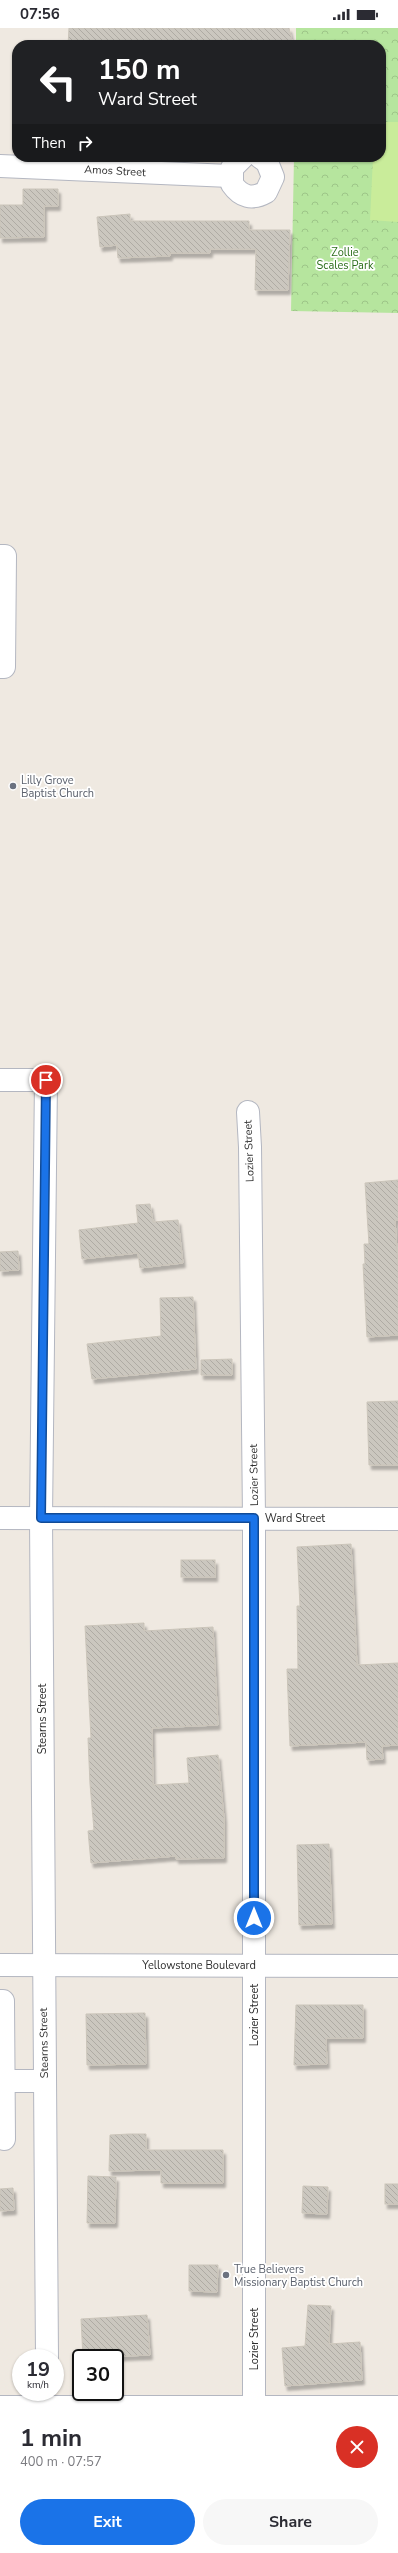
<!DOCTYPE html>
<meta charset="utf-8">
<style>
body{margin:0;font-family:"Nunito Sans",sans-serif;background:#f7f7f7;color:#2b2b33;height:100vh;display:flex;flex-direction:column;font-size:15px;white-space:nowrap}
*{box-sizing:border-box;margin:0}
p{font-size:13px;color:#7c7c81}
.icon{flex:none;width:22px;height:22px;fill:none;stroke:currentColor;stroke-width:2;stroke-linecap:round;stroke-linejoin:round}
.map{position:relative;height:2385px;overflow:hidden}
.panel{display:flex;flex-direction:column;background:#fff;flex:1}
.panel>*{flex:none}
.top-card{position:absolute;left:12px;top:12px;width:374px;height:122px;border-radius:16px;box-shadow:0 1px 3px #0004;background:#202124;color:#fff;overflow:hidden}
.speed{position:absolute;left:12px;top:2321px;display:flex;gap:8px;font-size:20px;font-weight:700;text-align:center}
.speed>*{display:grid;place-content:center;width:52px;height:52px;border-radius:50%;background:#fff;box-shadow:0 1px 3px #0004;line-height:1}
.speed small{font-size:10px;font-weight:400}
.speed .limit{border:2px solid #111;border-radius:6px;background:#fff;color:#111}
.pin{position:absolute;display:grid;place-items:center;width:34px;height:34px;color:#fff;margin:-17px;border:2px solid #fff;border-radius:50%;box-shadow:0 1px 4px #0007}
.me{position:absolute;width:44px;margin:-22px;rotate:0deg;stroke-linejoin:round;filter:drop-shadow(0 0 3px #0008)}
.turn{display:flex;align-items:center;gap:14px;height:84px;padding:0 20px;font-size:18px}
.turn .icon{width:52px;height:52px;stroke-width:2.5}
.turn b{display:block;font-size:28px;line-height:34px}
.then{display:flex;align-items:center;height:38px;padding:0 20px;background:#0003;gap:8px;font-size:15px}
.round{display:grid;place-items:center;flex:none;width:42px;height:42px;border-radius:21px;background:#f7f7f7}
.head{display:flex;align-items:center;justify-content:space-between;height:68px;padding:0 20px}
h1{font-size:24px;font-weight:700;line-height:30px}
.cta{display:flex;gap:8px;margin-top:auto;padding:8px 20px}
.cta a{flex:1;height:46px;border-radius:24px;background:#1a73e8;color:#fff;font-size:16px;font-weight:700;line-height:46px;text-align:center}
.cta a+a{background:#f7f7f7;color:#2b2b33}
.status{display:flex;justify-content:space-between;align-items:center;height:28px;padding:0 20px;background:#fff;direction:ltr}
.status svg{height:11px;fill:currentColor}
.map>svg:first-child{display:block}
.park{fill:url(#park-crowns)}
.pitch{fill:#c9ec9a}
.building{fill:url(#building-back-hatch);stroke:#cbc5ba;filter:url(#shadow)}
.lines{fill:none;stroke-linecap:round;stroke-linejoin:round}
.minor-casing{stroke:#b4b7c1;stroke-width:24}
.minor{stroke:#fff;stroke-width:22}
.route-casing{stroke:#114b97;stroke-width:10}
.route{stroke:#1a73e8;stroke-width:7}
.worship-dot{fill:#6b7280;stroke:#fff;stroke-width:1.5}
.labels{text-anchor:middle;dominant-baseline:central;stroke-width:3.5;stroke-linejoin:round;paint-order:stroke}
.street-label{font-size:11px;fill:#2e2e2e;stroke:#fff}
.park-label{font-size:11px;fill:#2c6e1b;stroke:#fff}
.worship-label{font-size:11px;fill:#5b616d;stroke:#fff;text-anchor:start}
</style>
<div class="status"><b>07:56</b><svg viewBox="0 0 49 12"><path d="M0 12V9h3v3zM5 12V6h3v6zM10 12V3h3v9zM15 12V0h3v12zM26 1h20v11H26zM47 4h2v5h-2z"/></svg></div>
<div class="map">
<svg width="398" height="2385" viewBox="0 0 398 2385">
<defs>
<pattern id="park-crowns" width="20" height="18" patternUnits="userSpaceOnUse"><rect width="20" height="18" fill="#b6e59e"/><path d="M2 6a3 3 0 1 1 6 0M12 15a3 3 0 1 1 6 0" fill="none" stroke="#9dc588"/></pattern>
<pattern id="building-back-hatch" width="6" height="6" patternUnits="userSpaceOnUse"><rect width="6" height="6" fill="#cbc7bf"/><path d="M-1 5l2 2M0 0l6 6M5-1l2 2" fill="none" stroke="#afaba4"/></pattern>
<filter id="shadow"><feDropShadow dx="2.5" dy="4.5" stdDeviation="1" flood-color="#0004"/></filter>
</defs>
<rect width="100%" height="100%" fill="#efe9e1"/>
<!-- park -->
<path class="park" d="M296 0H398V285L291 283 294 129H381V17H296Z"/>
<!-- pitch -->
<path class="pitch" d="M381 94H398V194L370 192 373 129H381Z"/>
<!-- building -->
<g class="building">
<path d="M69 0H289L293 17H68Z"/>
<path d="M23 161H58V178H44V209L0 210V177H23Z"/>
<path d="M130 186V193H249V202H290L288 262H255L256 221H210V225H170V228L118 230 117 217 100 219 97 189Z"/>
<path d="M398 1152V1192H395L398 1237V1307L367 1309 363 1236H365L364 1216H369L365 1155Z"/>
<path d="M150 1176 153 1194 178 1192 183 1235 140 1240 138 1225 82 1231 79 1202 138 1195 136 1177Z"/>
<path d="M18 1223 19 1242 0 1243V1224Z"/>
<path d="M193 1269 196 1341 92 1351 87 1316 161 1308 160 1270Z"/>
<path d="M232 1331V1347H201V1332Z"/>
<path d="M398 1373V1437H369L367 1374Z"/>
<path d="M351 1516 357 1637 398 1635V1717L382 1718 383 1731 367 1732 366 1714 290 1718 287 1641H298L297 1578H300L297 1519Z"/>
<rect x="181" y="1532" width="34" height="17"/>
<path d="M144 1595V1603L213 1599 218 1697 152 1700 153 1757 189 1755 187 1730 218 1727 224 1790V1830L176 1831V1828L91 1835 88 1803 94 1802 90 1756 88 1710H91L85 1598Z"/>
<path d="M329 1816 332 1896 299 1897 297 1817Z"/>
<path d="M296 1977H363V2010H326L327 2036 294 2037Z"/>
<path d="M145 1985 146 2036 87 2037 86 1986Z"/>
<path d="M129 2106H146V2122H223V2155H161V2142L109 2143 110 2107Z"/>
<path d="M88 2148 116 2149 115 2195H87Z"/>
<rect x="385" y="2156" width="13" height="20"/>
<path d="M303 2158 328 2159 327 2186 302 2185Z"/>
<path d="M13 2160 14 2182 0 2183V2161Z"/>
<path d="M189 2237H218L217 2264 189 2263Z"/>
<path d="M308 2277 331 2278 329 2316 360 2314 362 2352 285 2358 282 2320 305 2318Z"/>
<path d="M147 2287 150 2327 83 2330 81 2291Z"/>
</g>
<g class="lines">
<!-- minor casing -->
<g class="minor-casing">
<g id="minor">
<path d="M243 129 232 140V156C241 169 252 172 266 164L273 149 267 134 260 129"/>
<path d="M0 138 230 148"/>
<path d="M0 528H5L4 639H0"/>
<path d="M0 1052H46L41 1490 47 2330"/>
<path d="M248 1084 250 1119 254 1490V2385"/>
<path d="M0 1490 398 1491"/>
<path d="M0 1937 398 1938"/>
<path d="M0 1973H3L4 2111"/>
<path d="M0 2053H45"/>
<path d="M0 2379H398"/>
</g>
</g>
<!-- minor -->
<use href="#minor" class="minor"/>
</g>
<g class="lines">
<!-- route casing -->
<g class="route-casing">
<path id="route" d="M46 1052 41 1490H254V1890"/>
</g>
<!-- route -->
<use href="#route" class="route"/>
</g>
<!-- markers -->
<g class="worship-dot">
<circle cx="13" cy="758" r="4"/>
<circle cx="226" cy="2247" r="4"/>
</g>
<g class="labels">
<!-- street labels -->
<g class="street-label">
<text transform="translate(115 143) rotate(3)">Amos Street</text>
<text transform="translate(249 1123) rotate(-92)">Lozier Street</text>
<text transform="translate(254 1447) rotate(-91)">Lozier Street</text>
<text x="295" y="1490">Ward Street</text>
<text transform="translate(42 1691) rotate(-90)">Stearns Street</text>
<text x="199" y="1937">Yellowstone Boulevard</text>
<text transform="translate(254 1987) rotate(-90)">Lozier Street</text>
<text transform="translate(44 2015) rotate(-91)">Stearns Street</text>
<text transform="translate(254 2311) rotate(-90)">Lozier Street</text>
</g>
<!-- park labels -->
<g class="park-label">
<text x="345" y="224">Zollie<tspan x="345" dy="13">Scales Park</tspan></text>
</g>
<!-- worship labels -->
<g class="worship-label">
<text x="21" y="752">Lilly Grove<tspan x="21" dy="13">Baptist Church</tspan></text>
<text x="234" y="2241">True Believers<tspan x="234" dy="13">Missionary Baptist Church</tspan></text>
</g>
</g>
</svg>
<div class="speed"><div>19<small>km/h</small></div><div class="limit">30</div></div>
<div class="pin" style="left:46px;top:1052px;background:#d93025"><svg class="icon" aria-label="arrive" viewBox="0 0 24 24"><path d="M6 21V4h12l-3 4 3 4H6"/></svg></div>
<svg class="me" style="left:254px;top:1890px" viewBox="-20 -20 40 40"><circle r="17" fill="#1a73e8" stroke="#fff" stroke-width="3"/><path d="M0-11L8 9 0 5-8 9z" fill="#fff"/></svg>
<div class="top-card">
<div class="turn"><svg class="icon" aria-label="left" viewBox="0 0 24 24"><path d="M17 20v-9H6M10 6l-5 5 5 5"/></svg><div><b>150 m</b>Ward Street</div></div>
<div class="then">Then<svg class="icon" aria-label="right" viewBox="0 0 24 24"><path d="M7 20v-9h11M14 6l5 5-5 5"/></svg></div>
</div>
</div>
<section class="panel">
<div class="head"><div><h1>1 min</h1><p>400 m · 07:57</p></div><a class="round" style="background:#d93025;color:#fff"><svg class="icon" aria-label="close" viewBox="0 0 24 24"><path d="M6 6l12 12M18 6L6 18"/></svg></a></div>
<div class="cta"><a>Exit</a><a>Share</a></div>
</section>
